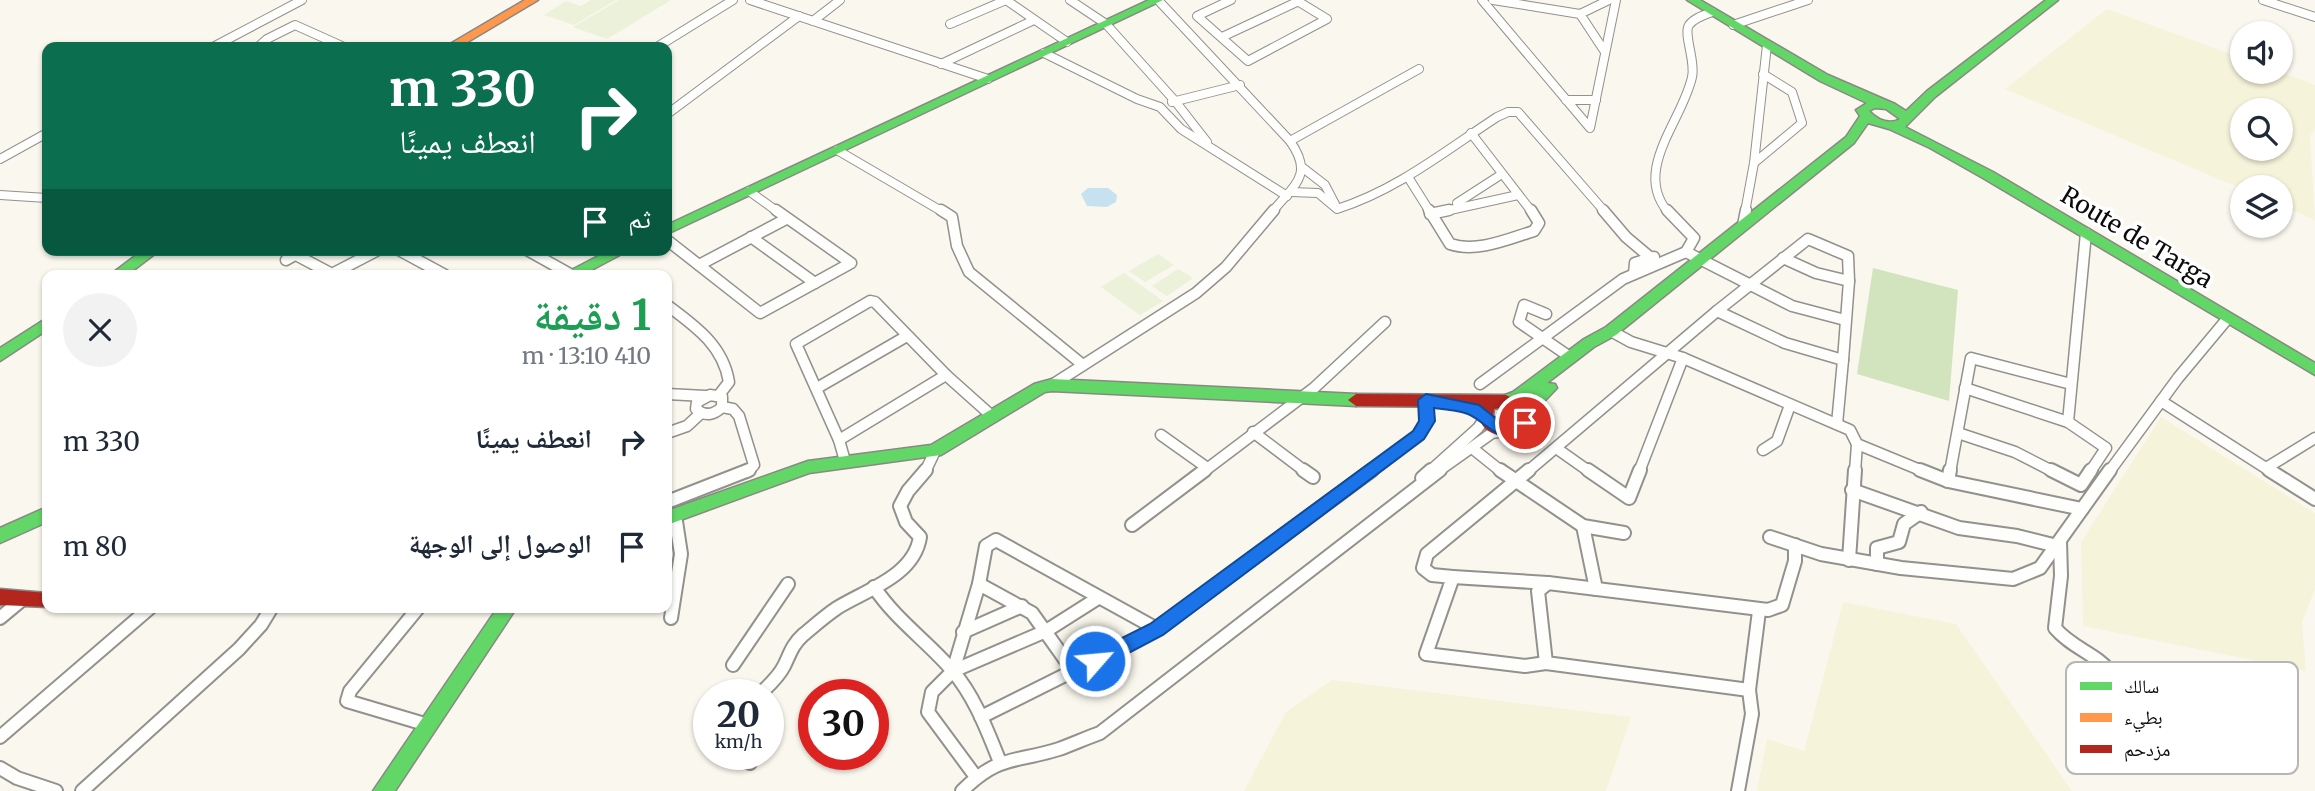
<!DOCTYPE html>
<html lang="ar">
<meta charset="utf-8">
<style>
body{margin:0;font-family:Merriweather,"Noto Naskh Arabic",serif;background:#f2f2f3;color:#1f2937;direction:rtl;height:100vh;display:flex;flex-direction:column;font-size:26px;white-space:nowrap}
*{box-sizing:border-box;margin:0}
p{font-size:23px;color:#747a83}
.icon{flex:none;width:38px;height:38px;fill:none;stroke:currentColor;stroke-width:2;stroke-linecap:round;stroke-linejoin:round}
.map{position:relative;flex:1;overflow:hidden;direction:ltr}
.panel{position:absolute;left:42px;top:270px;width:630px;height:343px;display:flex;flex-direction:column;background:#fff;border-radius:14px;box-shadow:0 2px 5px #0004;direction:rtl}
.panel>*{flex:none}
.banner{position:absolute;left:42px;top:42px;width:630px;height:214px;border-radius:14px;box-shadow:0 2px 5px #0004;direction:rtl;background:#0b6e4f;color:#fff;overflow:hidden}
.fabs{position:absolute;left:2230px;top:21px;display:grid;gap:14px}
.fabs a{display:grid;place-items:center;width:63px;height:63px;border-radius:50%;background:#fff;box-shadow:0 2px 5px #0004;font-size:35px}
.speed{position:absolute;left:693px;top:679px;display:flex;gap:14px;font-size:35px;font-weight:700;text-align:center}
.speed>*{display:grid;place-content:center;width:91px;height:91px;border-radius:50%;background:#fff;box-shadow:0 2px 5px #0004;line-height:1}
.speed small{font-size:18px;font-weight:400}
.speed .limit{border:10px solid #d22;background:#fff;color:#111}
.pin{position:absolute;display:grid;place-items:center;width:60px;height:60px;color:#fff;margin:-30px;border:4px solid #fff;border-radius:50%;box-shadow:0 2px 7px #0007}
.me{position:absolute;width:77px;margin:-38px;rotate:63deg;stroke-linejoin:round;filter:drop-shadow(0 0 5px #0008)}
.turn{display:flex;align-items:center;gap:24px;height:147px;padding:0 21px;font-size:32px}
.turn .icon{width:91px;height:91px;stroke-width:2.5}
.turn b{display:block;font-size:49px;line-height:60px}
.then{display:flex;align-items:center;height:66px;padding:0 21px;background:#0003;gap:14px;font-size:26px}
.round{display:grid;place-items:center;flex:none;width:74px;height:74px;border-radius:37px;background:#f2f2f3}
.head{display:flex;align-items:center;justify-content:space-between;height:119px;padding:0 21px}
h1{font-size:42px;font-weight:700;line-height:52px;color:#1e9e55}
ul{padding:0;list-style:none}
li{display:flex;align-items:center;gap:21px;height:105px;padding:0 21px}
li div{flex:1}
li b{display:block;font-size:26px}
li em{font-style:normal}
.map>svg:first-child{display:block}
.farmland{fill:#f6f3db;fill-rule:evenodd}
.forest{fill:#d2e4be}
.pitch{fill:#ebf2d9}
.water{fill:#c8e1f1}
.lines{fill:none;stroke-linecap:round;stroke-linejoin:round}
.street-far2-casing{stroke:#93918d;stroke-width:10}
.street-far1-casing{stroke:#93918d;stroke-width:13}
.street-casing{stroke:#93918d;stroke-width:16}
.fast-casing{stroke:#898884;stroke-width:3}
.slow-casing{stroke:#898884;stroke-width:3}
.jam-casing{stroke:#898884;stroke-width:3}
.street-far2{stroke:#fefefc;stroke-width:8}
.street-far1{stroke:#fefefc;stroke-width:10}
.street{stroke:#fefefc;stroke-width:12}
.fast{fill:#63d668;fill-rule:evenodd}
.slow{fill:#ff974d;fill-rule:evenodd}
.jam{fill:#b3261e;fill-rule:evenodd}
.route{fill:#1a73e8;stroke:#114b97;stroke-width:2}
.labels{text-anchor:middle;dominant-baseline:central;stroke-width:7;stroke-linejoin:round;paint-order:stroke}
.street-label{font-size:24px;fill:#0b0b0b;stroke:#fff}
.key{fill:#fff;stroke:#b6b6b6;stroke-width:2}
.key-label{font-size:19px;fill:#0b0b0b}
</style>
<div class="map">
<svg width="2315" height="791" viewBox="0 0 2315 791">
<rect width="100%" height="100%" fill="#faf7ee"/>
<!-- farmland -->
<g class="farmland">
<path d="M2107 9 2242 58V72H2280L2315 85V129L2310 136 2315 220 2280 205V187L2242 189 2005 89ZM2242 110H2280V149H2242Z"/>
<path d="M2161 417 2315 513V589L2302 622 2306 671 2083 626 2081 542Z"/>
<path d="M1843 602 1956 624 2072 791H1757L1767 739 1804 751Z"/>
<path d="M1332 680 1631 717 1606 791H1244L1286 712Z"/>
</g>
<!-- forest -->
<path class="forest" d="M1873 268 1958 290 1949 401 1857 374Z"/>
<!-- pitch -->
<g class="pitch">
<path d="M591 0H616L574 25 544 15 566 1 581 6Z"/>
<path d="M619 0H671L607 39 573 27Z"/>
<path d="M1158 254 1174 265 1145 282 1129 271Z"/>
<path d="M1178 269 1193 278 1167 296 1152 286Z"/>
<path d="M1124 273 1163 301 1140 315 1101 287Z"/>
</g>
<!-- water -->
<path class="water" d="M1088 188H1108L1117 195 1116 202 1107 207 1087 206 1081 194Z"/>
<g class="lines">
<!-- street-far2 casing -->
<g class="street-far2-casing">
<g id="street-far2">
<path d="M750 0 988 79"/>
<path d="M1006 0 1067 42"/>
<path d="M1070 0 1106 24 1175 101 1207 142"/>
<path d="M1158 0 1290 141C1314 175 1295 184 1272 212"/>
<path d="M1231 0 1197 16 1248 61 1327 19 1296 0"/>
<path d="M1482 0 1590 128 1616 0"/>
<path d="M1493 0 1580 14"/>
<path d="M2263 0 2315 17"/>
<path d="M813 21 840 0"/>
<path d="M950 24 1006 0"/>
<path d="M1733 25 1808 0"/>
<path d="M1222 37 1299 1"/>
<path d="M213 47 302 0"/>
<path d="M258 47 267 39 295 25 344 47"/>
<path d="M657 47 733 0"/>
<path d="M1605 52 1580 14 1609 0"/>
<path d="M1044 53 1137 99 1160 107 1181 129 1287 196"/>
<path d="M941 64 1034 20"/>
<path d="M1566 100H1596"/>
<path d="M1172 102 1240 85"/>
<path d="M670 112 799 16"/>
<path d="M1471 133 1532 212"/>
<path d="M1290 141 1419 69"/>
<path d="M837 150 943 212"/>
<path d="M0 159 47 133"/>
<path d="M1754 163 1802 123 1792 92 1763 74"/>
<path d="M1303 168 1325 185 1335 204"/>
<path d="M1408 177 1430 212"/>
<path d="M749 191 778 212"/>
<path d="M1291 192 1318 193 1337 209C1397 190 1445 151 1497 117L1508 112H1518L1605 212"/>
<path d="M0 195 47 198"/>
<path d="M1457 203 1502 174"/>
<path d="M1441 212 1518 195"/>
<path d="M1668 212C1632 170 1683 120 1692 77 1696 62 1683 34 1689 25 1694 18 1704 15 1712 12"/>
<path d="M1745 212 1754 163 1767 45"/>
</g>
</g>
<!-- street-far1 casing -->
<g class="street-far1-casing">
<g id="street-far1">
<path d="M941 210 952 217 957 246 969 272 1083 365"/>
<path d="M1429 210 1450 244C1477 253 1508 239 1534 231L1539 223 1531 210"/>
<path d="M1603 210 1626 237 1651 258"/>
<path d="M1667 210 1694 238 1686 252 1792 306 1845 320"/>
<path d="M1430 214 1449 210"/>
<path d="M1743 225 1746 210"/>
<path d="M751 237 815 283"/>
<path d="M667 240 760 313 851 263 776 210"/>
<path d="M399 250 445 275"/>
<path d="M527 250 570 274"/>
<path d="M296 255 332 274 378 250"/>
<path d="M1783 258 1816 273 1849 281"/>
<path d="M286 260 304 250"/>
<path d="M699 265 786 219"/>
<path d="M1634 274 1635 263 1654 257"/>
<path d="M667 305C695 326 723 345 729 382L719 395"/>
<path d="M1717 311 1808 239 1848 256 1849 281 1843 360"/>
<path d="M1546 314 1524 305 1519 322 1570 357"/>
<path d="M1611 331 1631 342 1683 358 1850 430 1857 444 1855 472"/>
<path d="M1480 384 1623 279 1686 252"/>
<path d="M1052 385 1196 293 1226 267 1274 210"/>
<path d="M817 388 907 336"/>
<path d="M1965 388 2068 422 2106 448 2090 472"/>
<path d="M667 394 705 396"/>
<path d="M710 395 722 397V407C714 415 705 417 696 409L697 402Z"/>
<path d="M2161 401 2272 472"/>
<path d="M722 407 733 409 739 416 754 465 747 472"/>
<path d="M2068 422 2086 233"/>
<path d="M1253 432 1306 472"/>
<path d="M667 433 687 426 701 413"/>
<path d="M1958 433 2015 452 2054 472"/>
<path d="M1161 435 1206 467"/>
<path d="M839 440 946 375"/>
<path d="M1857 444 1925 472"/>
<path d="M1472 448 1502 472"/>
<path d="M1556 448 1590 472"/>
<path d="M1763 450 1777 441 1790 405"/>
<path d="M845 461 839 440 796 344 870 301 875 302 946 375 993 417"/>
<path d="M2266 468 2315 438"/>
<path d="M925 472 935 451"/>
<path d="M1203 472 1314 388 1385 322"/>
<path d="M1370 472 1419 435 1427 421 1426 400"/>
<path d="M1429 472 1478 428 1485 418"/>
<path d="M1437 472 1492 433 1503 431"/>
<path d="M1527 472 1717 311 1785 343 1843 360 1837 424"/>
<path d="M1639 472 1683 358"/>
<path d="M1950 472 1971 358 2071 384"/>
<path d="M2109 472 2178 378 2228 318"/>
</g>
</g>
<!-- street casing -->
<g class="street-casing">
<g id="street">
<path d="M1303 470 1313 477"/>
<path d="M1500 470 1583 526 1624 533"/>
<path d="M1529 470 1427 554 1423 568 1432 575 1453 577 1426 654 1525 666 1546 663"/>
<path d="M1588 470 1629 498 1640 470"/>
<path d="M1920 470 1948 481 2082 509"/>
<path d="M2051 470 2081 485 2091 470"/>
<path d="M2269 470 2315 499"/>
<path d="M1422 478 1431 470"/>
<path d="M1948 481 1950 470"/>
<path d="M1852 490 1959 528 2017 536 2057 546"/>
<path d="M667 502 749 470"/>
<path d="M1132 525 1205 470"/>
<path d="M1583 526 1596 589"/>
<path d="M1770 537 1821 554 1901 568 2013 579 2040 568 2110 470"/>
<path d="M2060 541 2061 576 2055 628C2079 657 2126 659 2115 705L2097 714 2104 747"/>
<path d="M1849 560 1855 470"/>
<path d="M1877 564V548L1899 542 1904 524 1921 512"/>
<path d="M1453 577 1548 583"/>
<path d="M979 584 1032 613 1074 672"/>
<path d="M874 587C896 620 927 641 952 670 975 697 987 730 1000 762"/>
<path d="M419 607 350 691 347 701 428 725"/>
<path d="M1759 611 1749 690 1546 663 1538 591 1548 583 1768 610 1782 605 1795 561V545"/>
<path d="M0 618 24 598"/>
<path d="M671 618 681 554 675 515"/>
<path d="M963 632 1022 606"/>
<path d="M733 665 788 584"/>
<path d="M953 671 979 584 986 546 996 540 1157 629"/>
<path d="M759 695C768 686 778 678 784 666 790 654 792 645 803 635 814 626 825 616 837 608 866 590 914 576 920 537L906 522 900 506 908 491 926 470"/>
<path d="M981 717 1157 629 1372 470"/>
<path d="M0 737 151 607"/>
<path d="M730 754 750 763"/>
<path d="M0 768 17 778 56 791"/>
<path d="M976 777 928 712 932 692 953 671 1046 631 1098 598"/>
<path d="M82 791 239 649 261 625 272 607"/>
<path d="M962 791C999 754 1015 763 1059 749 1073 744 1086 738 1100 733L1440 470"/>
<path d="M1738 791 1752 714 1749 690"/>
</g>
</g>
<!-- fast casing -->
<g class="fast-casing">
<g id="fast">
<path d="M1149 0H1163L667 234V225Z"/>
<path d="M1687 0H1700L1828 75 1895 104 1906 111 1927 91 2046 0H2058L1935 97 1905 127 1993 172 2315 363V375L1983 178 1930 148 1889 129 1868 123 1854 143 1616 335 1594 347 1547 383 1555 384 1557 388 1530 416H1518L1516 412 1535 392 1525 400 1506 407 1498 401 1500 397 1513 392 1584 339 1606 327 1846 137 1860 116 1856 110 1867 103 1820 81ZM1875 108 1886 109 1900 119C1889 125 1878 120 1869 111Z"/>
<path d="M143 250H160L127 275H110Z"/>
<path d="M610 250H629L582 275H562Z"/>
<path d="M47 318V330L0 361V348Z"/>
<path d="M1052 379 1356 394 1364 400 1356 406 1052 391 1045 392 941 455 809 473 667 525V511L808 461 931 445 1034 384Z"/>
<path d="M47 507V522L0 543V528Z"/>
<path d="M498 607H517L395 791H373Z"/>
</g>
</g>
<!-- slow casing -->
<g class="slow-casing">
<path id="slow" d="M525 0H538L459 47H445Z"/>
</g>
<!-- jam casing -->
<g class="jam-casing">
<g id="jam">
<path d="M1356 394 1506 395 1530 408 1533 423 1524 434C1502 441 1475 433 1479 407L1356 406 1348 400ZM1504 407 1516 415 1517 421 1514 424H1503L1493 416 1494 409Z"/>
<path d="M0 589 47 593 48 607 0 605Z"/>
</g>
</g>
<!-- street-far2 -->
<use href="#street-far2" class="street-far2"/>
<!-- street-far1 -->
<use href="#street-far1" class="street-far1"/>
<!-- street -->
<use href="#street" class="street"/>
<!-- fast -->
<use href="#fast" class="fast"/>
<!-- slow -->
<use href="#slow" class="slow"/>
<!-- jam -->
<use href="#jam" class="jam"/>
</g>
<!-- route -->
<path class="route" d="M1426 394 1479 405 1503 424 1509 425 1525 417 1534 423C1510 459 1488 422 1468 414 1458 410 1445 409 1434 408L1435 421 1424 439 1163 635 1102 667 1095 669 1088 667 1085 661 1088 655 1150 624 1413 431 1419 421 1418 400Z"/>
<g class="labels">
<!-- street labels -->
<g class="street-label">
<text transform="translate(2137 237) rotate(31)">Route de Targa</text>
</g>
</g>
<!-- legend -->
<rect x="2066" y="662" width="232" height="112" rx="10" class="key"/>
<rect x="2080" y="682" width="32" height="8" fill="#63d668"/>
<rect x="2080" y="713" width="32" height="9" fill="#ff974d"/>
<rect x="2080" y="745" width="32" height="8" fill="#b3261e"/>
<g class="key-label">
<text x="2124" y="693">سالك</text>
<text x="2124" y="724">بطيء</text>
<text x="2124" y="756">مزدحم</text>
</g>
</svg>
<div class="fabs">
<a><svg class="icon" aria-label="sound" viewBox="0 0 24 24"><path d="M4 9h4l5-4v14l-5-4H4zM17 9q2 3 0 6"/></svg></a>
<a><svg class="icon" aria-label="search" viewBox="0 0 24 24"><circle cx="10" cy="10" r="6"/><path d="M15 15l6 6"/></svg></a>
<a><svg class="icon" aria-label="layers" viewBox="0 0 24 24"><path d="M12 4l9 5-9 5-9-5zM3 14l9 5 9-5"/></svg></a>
</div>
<div class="speed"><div>20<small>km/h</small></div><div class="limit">30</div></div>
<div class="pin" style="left:1525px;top:423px;background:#d93025"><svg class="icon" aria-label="arrive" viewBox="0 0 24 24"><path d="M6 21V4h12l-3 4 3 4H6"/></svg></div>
<svg class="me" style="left:1095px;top:661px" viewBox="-20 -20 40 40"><circle r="17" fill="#1a73e8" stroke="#fff" stroke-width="3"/><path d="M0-11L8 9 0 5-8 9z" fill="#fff"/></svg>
<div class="banner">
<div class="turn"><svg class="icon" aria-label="right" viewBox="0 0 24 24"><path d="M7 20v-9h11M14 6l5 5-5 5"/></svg><div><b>330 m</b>انعطف يمينًا</div></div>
<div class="then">ثم<svg class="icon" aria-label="arrive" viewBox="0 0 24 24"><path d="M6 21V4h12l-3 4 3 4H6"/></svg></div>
</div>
<section class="panel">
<div class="head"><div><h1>1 دقيقة</h1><p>410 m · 13:10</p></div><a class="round"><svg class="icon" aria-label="close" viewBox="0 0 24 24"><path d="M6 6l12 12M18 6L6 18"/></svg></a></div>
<ul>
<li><svg class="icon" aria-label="right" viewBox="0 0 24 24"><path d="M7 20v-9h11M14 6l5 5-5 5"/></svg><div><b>انعطف يمينًا</b></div><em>330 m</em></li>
<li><svg class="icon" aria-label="arrive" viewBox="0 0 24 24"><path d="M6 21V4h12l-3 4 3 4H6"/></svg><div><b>الوصول إلى الوجهة</b></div><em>80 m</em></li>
</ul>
</section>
</div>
